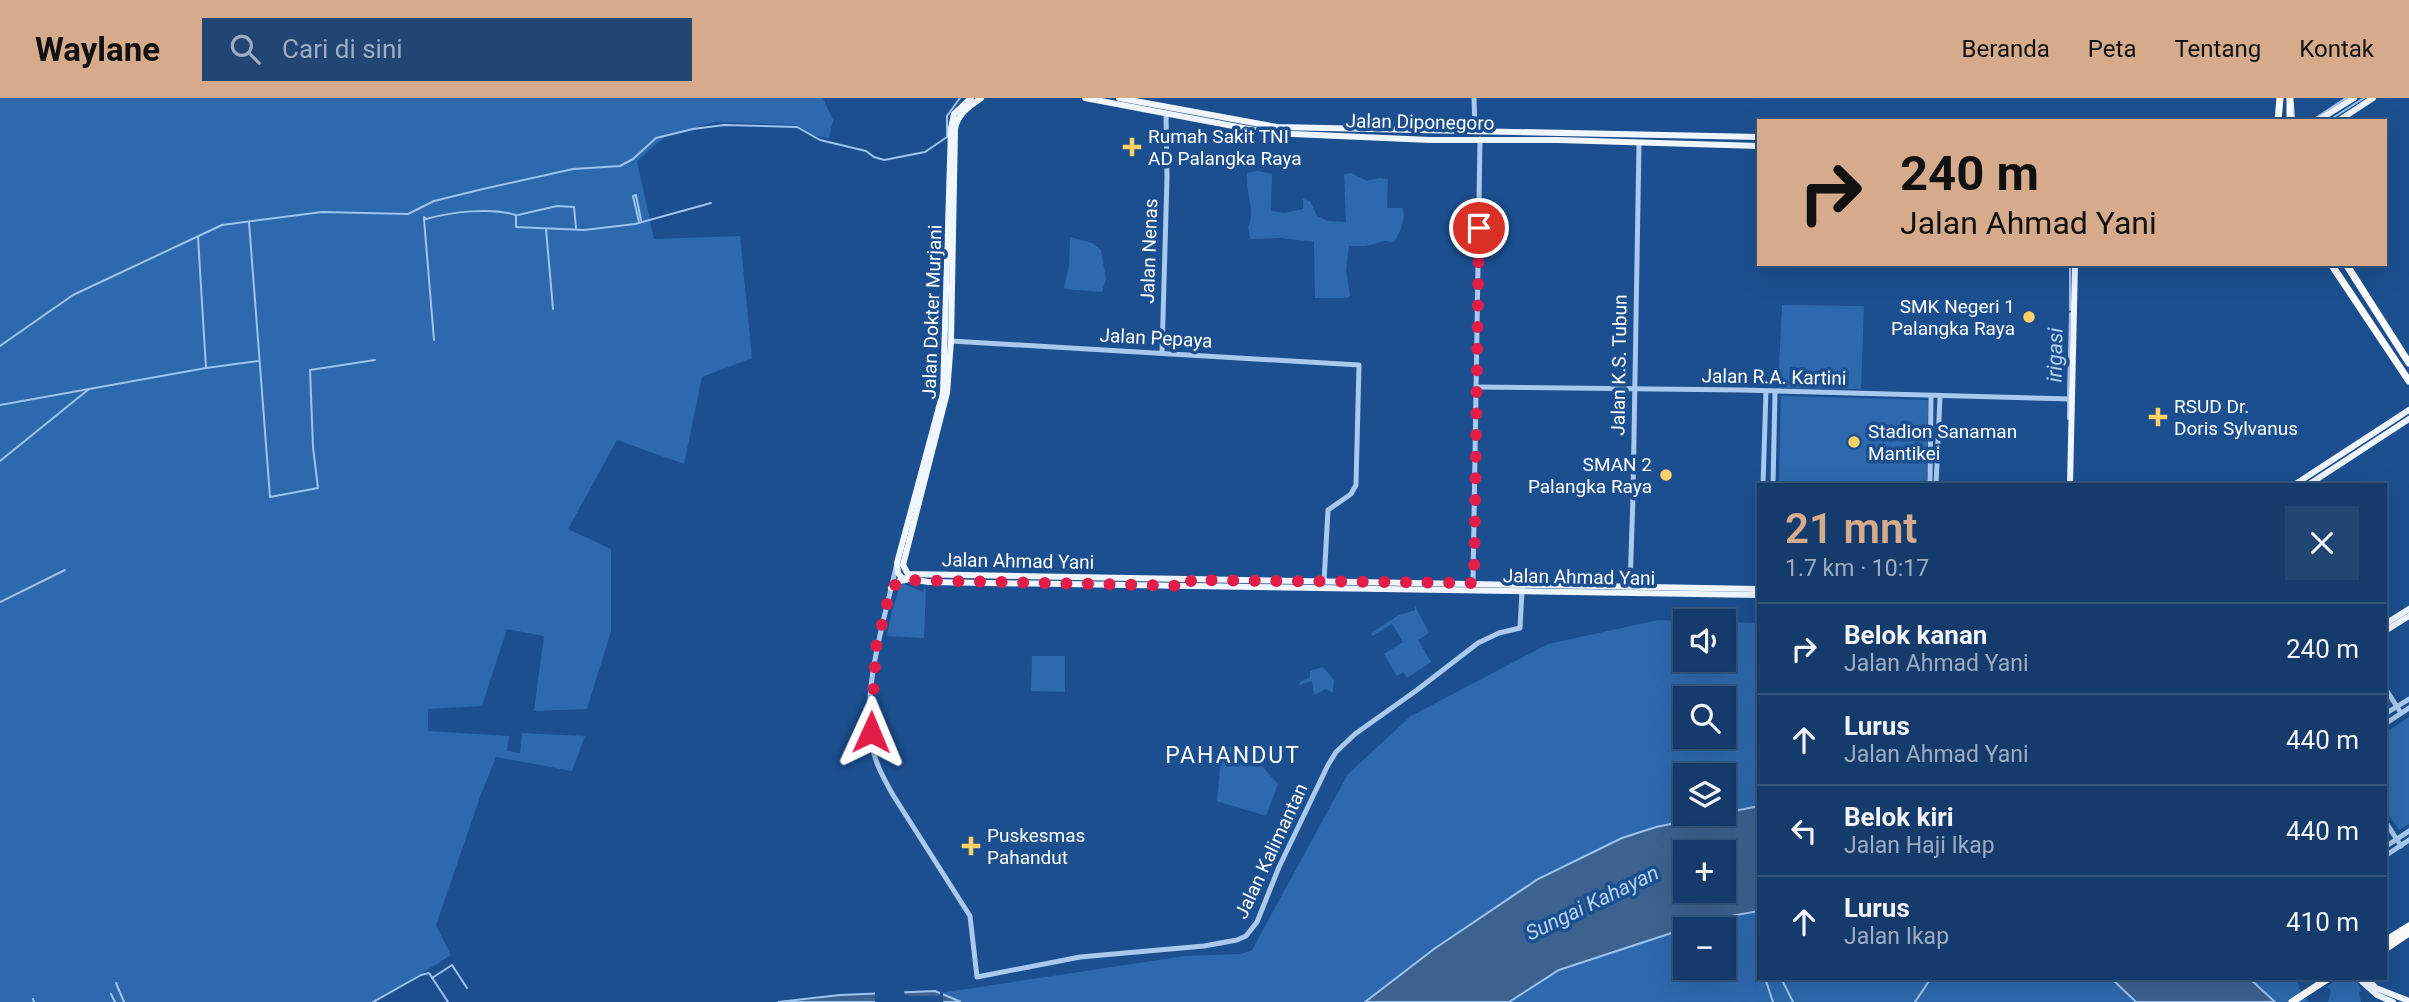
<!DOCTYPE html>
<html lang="id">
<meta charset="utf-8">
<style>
body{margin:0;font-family:Roboto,sans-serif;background:#214673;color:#f1f3f6;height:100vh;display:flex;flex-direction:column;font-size:26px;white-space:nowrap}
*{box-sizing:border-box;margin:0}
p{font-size:23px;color:#9dadc1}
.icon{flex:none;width:38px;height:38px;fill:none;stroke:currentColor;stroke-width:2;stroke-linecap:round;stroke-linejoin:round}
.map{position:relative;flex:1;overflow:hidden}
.details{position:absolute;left:1757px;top:385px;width:630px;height:497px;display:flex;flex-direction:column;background:#143b6b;border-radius:0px;box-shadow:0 7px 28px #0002,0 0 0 2px #33557e}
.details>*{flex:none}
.banner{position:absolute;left:1757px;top:21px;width:630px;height:147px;border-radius:0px;box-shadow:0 7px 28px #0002,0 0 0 2px #33557e;background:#d6ab8b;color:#111;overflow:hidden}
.tools{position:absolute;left:1673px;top:511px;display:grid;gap:14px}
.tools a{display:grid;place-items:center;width:63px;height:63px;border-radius:0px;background:#143b6b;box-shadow:0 7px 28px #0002,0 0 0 2px #33557e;font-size:35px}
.pin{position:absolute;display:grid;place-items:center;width:60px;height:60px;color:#fff;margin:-30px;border:4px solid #fff;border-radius:50%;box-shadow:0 2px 7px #0007}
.me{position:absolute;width:77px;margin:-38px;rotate:1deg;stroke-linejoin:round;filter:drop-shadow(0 0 5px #0008)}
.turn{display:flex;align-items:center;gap:24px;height:147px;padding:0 28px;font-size:32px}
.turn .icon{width:91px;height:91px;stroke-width:2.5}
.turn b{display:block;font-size:49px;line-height:60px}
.round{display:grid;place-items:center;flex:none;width:74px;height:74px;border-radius:0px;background:#214673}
.overview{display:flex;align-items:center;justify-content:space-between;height:119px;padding:0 28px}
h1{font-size:42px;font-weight:600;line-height:52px;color:#d6ab8b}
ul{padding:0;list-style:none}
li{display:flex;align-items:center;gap:21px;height:91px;padding:0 28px;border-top:2px solid #33557e}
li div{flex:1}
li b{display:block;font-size:26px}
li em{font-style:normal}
header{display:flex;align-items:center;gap:42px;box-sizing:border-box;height:98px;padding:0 35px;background:#d6ab8b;color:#111}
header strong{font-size:33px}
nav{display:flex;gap:38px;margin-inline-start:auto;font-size:24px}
.search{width:490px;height:63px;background:#214673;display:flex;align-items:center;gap:18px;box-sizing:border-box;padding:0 24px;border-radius:0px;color:#9dadc1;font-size:26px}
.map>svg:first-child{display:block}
.green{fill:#2e69ad;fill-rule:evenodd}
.water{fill:#3c6290;stroke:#9cc4f0;stroke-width:2;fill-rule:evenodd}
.pier{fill:#1b4f8f}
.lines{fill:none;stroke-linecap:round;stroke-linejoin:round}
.stream{stroke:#9cc4f0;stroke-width:2}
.minor{stroke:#a9c9ee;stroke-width:5}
.major{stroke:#f0f6ff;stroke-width:6}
.highway{stroke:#fff;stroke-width:7}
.route{stroke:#e11d48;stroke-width:12;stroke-dasharray:0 21.6}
.poi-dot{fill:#ffd166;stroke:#1b4f8f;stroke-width:2.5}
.labels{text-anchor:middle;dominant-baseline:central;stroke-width:7;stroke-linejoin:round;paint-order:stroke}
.street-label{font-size:19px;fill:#fff;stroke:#1b4f8f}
.poi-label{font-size:19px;fill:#fff;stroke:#1b4f8f;text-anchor:start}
.water-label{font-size:21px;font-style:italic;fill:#b5d3f5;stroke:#1b4f8f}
.quarter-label{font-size:23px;letter-spacing:2px;fill:#fff;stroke:#1b4f8f}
</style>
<header>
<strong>Waylane</strong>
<div class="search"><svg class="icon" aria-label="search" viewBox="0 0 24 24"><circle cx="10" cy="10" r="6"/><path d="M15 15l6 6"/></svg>Cari di sini</div>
<nav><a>Beranda</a><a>Peta</a><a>Tentang</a><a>Kontak</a></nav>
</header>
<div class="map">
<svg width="2409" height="904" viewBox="0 0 2409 904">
<rect width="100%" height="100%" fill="#1b4f8f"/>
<!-- green -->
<g class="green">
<path d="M0 0H823L833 22 829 40 815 38 796 27 716 24 667 37 637 63 654 141 740 138 752 260 702 279 684 366 617 342 568 431 611 451V533L587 611 534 613 544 538 507 531 482 608 428 611V633L509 638 507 653 520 655 522 635 585 638 572 673 496 659 480 699 436 827 451 857 376 904H0Z"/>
<path d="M1258 73 1272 76 1271 113 1285 115 1303 111V101L1310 103 1317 118 1328 123 1346 124 1344 76 1351 75 1367 83 1379 80 1388 81 1387 110H1403C1406 120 1400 136 1394 144L1384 143 1366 148H1349L1346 172 1350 198 1347 200H1315L1314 144 1282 140 1250 141 1248 129C1256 115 1245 92 1247 75Z"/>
<path d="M1070 139 1092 145 1101 152 1106 181 1102 194 1064 191 1069 167Z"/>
<path d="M1782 207 1864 208 1861 291 1778 290Z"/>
<path d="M1781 298 1928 302 1927 387H1779Z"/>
<path d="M904 486 923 494 924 490 926 491 924 540 887 538 891 517 900 487Z"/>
<path d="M1415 508 1429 535 1418 542 1431 564 1407 580 1403 574 1397 578 1384 556 1403 544 1392 526 1373 538 1371 535 1399 517 1415 512Z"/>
<path d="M1658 522 1686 523 1685 562H1724V524L1759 525V708L1724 715V677H1685V716H1722L1656 729 1622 740 1489 814 1434 851 1365 904H961L940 895 1185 858 1241 856 1252 852 1348 676 1411 618 1548 546ZM1685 600H1724V639H1685Z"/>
<path d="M1032 558H1065V594L1031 593Z"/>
<path d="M1323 569 1334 582 1333 595 1326 591 1314 597 1312 583 1299 587 1300 584 1310 579V573Z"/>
<path d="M2409 619V726L2399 732 2385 711V635Z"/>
<path d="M1222 649H1245L1278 686 1266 718 1217 703Z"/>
<path d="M1759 813V880H2111L2136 904H1509L1559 872 1714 821ZM1685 831H1724V870H1685Z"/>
<path d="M2249 880H2297L2299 890 2309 904H2275Z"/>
<path d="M2339 881 2357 884 2361 892 2359 895 2361 904H2328L2331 893 2327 888Z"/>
</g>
<!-- water -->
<g class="water">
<path d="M1759 708V813L1714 821 1559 872 1509 904H1365L1434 851 1538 781 1622 740 1656 729ZM1685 754H1724V793H1685Z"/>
<path d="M2111 880H2249L2275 904H2136Z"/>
<path d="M935 893 961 904H778L840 897Z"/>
</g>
<!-- pier -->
<path class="pier" d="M875 893H904L905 897 909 898H940V893H943V904H875Z"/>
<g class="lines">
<!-- stream -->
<g class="stream">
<path d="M2293 5 2294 19 2298 23"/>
<path d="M2311 23 2346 0"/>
<path d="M2328 23 2364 0"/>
<path d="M518 117 557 108 574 109 576 130"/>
<path d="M424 119 426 121C451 114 491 109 516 117V129L584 132 635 126 711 105"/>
<path d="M424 121 434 242"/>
<path d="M249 124 270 399 318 390 313 349 310 272 375 262"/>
<path d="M639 124 633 98 636 97 641 122"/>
<path d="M546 131 553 211"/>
<path d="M198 139 206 270 258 263"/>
<path d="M2070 212V166"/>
<path d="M0 248 73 197 222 127 322 114 408 116 434 103 483 91 573 71 620 68 633 61 656 40 693 31 724 27 797 29 820 42 866 53 874 59 884 62 925 54 947 39V18L960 0"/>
<path d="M2068 298 2070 215"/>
<path d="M2068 303V321"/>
<path d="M0 307 206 270"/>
<path d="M0 363 89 291"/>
<path d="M0 504 65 472"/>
<path d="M432 880 452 867 467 890"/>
<path d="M1765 880 1773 904"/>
<path d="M1781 880 1793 904"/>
<path d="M116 885 124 904"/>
<path d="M111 896 115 904"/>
<path d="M33 901 34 904"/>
<path d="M373 904 421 877 429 875 448 904"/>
<path d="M1915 904 1931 880"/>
</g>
<!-- minor -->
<g class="minor">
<path d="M1474 0 1475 33"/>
<path d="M951 243 1359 267 1356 387 1351 396 1328 412 1324 484"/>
<path d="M1162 255 1167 80 1166 16"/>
<path d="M1476 289 1742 292 2072 301"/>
<path d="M1763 387 1766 293"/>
<path d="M1773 387 1775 294"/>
<path d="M1930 387 1931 298"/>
<path d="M1936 387 1940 299"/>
<path d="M896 469C884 525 862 589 872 647 875 665 884 681 893 697L970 818 977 879 1080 859 1204 848 1237 842 1246 838 1257 824 1279 769 1328 667 1336 654 1355 636 1417 592 1478 545 1499 535 1520 530 1522 493"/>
<path d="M1473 485 1480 41"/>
<path d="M1630 488 1633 398 1639 45"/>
<path d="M2385 590 2401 615"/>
<path d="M2385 616 2409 601"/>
<path d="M2385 626 2409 610"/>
<path d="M2385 723 2401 748"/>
<path d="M2385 749 2409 733"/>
<path d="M2385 758 2409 742"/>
</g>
<!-- major -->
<g class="major">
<path d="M971 0 954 16 951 30 943 294 897 465 898 475 902 480 929 484 1759 497"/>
<path d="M981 0C969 9 958 15 955 31L951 243 947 295 903 467 908 476 1759 491"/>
<path d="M1085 0 1270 35 1430 42H1558L1759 48"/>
<path d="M1119 0 1277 29 1759 39"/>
<path d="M2317 23 2354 0"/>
<path d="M2338 23 2373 0"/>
<path d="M2070 387 2075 166"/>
<path d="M2294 387 2409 312"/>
<path d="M2308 387 2409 321"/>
<path d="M891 490 899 483 906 482"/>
<path d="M2385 526 2409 511"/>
<path d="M2385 533 2409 518"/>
<path d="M2358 880 2377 897 2393 904"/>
<path d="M2366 880 2376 890 2409 903"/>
</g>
<!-- highway -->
<g class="highway">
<path d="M2290 0V23"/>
<path d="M2278 23 2280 0"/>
<path d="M2331 166 2409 283"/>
<path d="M2346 166 2409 265"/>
<path d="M2385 843 2409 828"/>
<path d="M2385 851 2409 835"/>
<path d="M2292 904 2329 880"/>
</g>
</g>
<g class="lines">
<!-- route -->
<path class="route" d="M871 634 876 550 891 490 902 482 1191 488V482L1474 485 1479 130"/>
</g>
<!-- markers -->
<g class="poi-dot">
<path d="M1128.5 38.5h7v7h7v7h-7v7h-7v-7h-7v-7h7z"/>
<circle cx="2029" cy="219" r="7"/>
<path d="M2154.5 308.5h7v7h7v7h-7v7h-7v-7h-7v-7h7z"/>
<circle cx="1854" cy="344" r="7"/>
<circle cx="1666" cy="377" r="7"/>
<path d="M967.5 737.5h7v7h7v7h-7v7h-7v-7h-7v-7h7z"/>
</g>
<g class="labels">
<!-- street labels -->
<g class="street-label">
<text transform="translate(1420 24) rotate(1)">Jalan Diponegoro</text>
<text transform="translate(1149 153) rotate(-88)">Jalan Nenas</text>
<text transform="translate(932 214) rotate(-88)">Jalan Dokter Murjani</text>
<text transform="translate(1156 240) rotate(3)">Jalan Pepaya</text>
<text transform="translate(1619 267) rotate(-89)">Jalan K.S. Tubun</text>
<text transform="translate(1774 279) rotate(1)">Jalan R.A. Kartini</text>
<text transform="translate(1018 463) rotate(1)">Jalan Ahmad Yani</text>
<text transform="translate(1579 479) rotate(1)">Jalan Ahmad Yani</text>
<text transform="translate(1271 753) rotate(-65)">Jalan Kalimantan</text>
</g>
<!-- poi labels -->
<g class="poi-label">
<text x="1148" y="38">Rumah Sakit TNI<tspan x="1148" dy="22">AD Palangka Raya</tspan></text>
<text x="2015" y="208" text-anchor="end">SMK Negeri 1<tspan x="2015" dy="22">Palangka Raya</tspan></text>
<text x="2174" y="308">RSUD Dr.<tspan x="2174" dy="22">Doris Sylvanus</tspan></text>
<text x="1868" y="333">Stadion Sanaman<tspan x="1868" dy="22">Mantikei</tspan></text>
<text x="1652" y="366" text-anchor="end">SMAN 2<tspan x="1652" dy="22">Palangka Raya</tspan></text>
<text x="987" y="737">Puskesmas<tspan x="987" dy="22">Pahandut</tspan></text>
</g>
<!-- water labels -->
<g class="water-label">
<text transform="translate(2055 257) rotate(-89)">irigasi</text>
<text transform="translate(1592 805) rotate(-26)">Sungai Kahayan</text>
</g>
<!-- quarter labels -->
<g class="quarter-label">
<text x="1233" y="657">PAHANDUT</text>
</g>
</g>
</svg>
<div class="tools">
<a><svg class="icon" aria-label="sound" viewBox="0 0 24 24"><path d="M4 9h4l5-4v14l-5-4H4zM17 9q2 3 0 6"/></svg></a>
<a><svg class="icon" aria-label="search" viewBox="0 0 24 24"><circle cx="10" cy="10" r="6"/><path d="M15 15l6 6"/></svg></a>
<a><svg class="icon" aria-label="layers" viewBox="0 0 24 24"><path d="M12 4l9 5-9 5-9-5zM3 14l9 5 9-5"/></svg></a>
<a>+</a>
<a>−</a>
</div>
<div class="pin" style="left:1479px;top:130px;background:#d93025"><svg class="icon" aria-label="arrive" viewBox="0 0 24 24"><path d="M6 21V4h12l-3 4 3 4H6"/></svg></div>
<svg class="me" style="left:871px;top:634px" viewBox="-20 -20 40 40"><path d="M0-17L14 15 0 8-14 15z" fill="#e11d48" stroke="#fff" stroke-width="4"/></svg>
<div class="banner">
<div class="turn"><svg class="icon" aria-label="right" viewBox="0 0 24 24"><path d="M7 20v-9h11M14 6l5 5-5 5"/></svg><div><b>240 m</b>Jalan Ahmad Yani</div></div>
</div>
<section class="details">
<div class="overview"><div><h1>21 mnt</h1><p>1.7 km · 10:17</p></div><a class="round"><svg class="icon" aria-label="close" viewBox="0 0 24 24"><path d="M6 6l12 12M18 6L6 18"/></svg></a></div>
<ul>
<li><svg class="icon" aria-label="right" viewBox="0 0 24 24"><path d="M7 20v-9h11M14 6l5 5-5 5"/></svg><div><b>Belok kanan</b><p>Jalan Ahmad Yani</p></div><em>240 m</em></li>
<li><svg class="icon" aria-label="ahead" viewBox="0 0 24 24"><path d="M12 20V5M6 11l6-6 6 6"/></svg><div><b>Lurus</b><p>Jalan Ahmad Yani</p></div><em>440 m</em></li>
<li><svg class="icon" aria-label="left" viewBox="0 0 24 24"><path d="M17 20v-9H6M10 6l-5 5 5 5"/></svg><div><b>Belok kiri</b><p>Jalan Haji Ikap</p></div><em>440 m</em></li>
<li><svg class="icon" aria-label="ahead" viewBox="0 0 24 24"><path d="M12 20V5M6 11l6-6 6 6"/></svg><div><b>Lurus</b><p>Jalan Ikap</p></div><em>410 m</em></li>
</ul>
</section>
</div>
